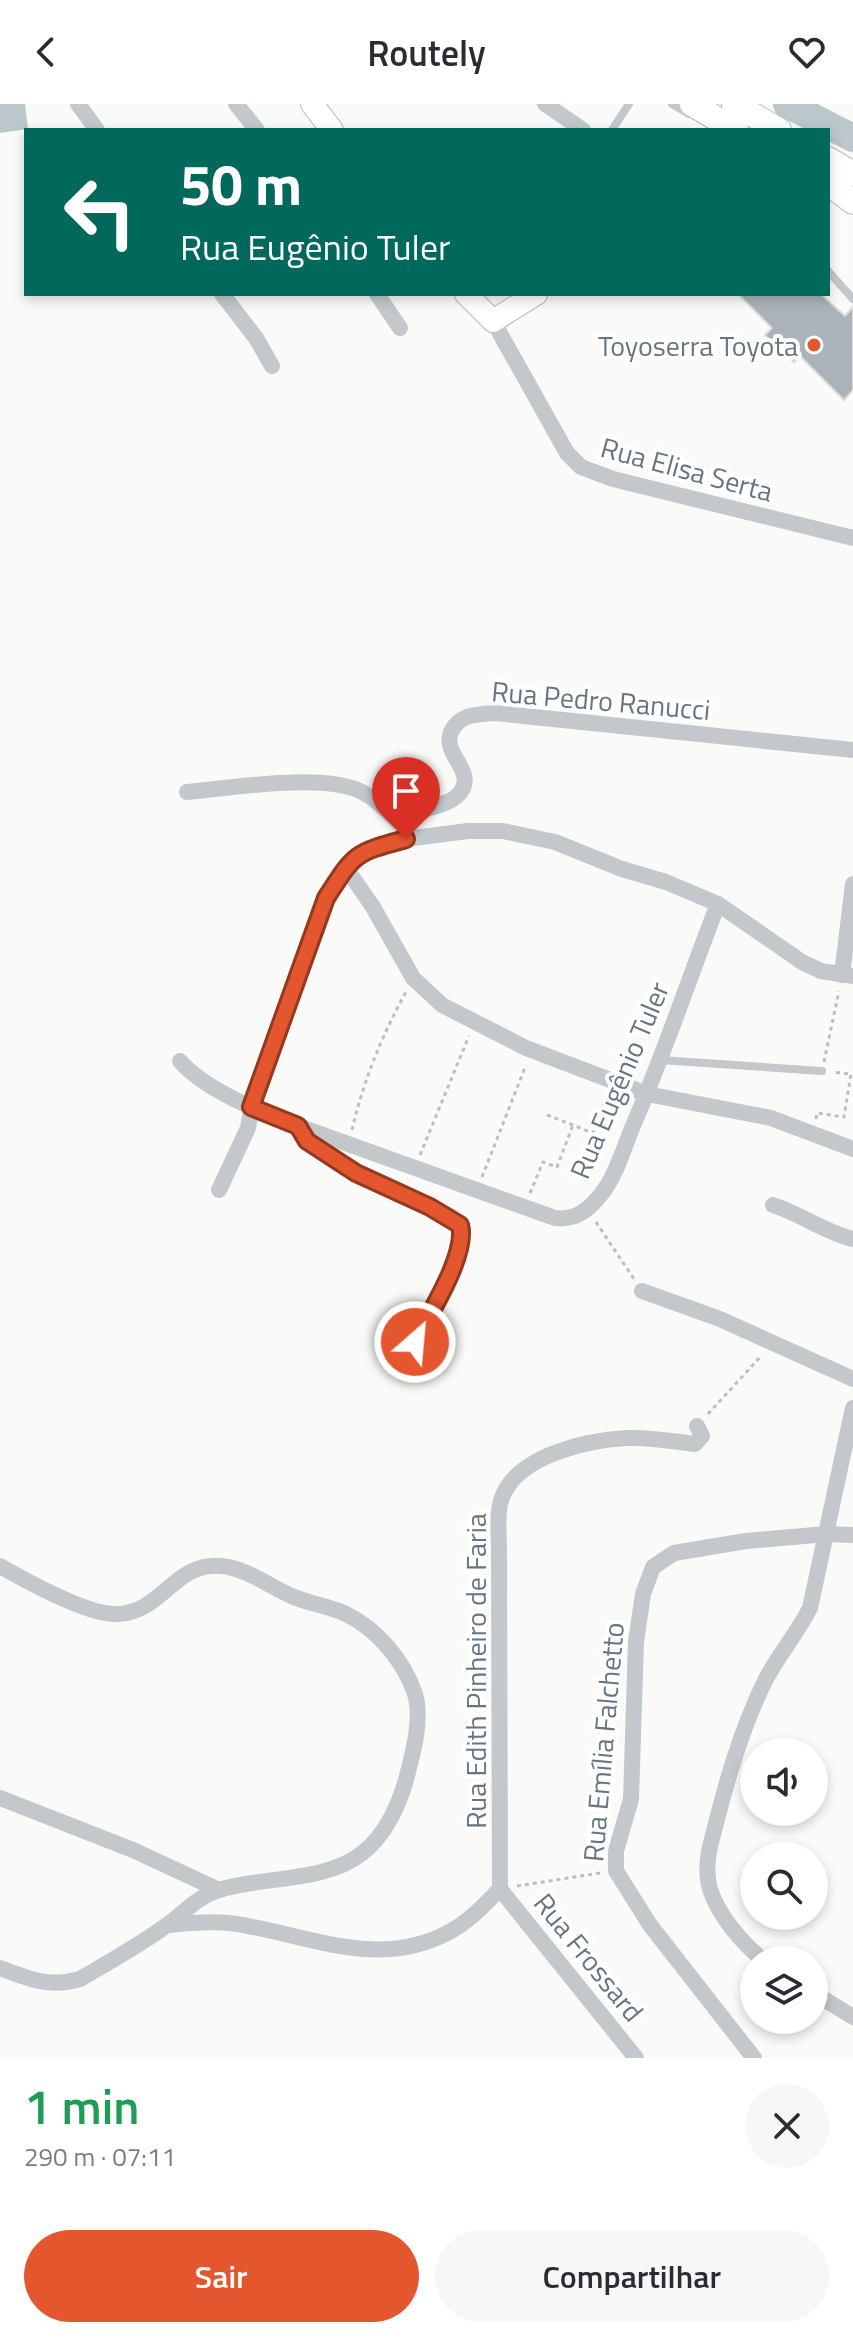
<!DOCTYPE html>
<html lang="pt">
<meta charset="utf-8">
<style>
body{margin:0;font-family:"Titillium Web",sans-serif;background:#f7f7f7;color:#2b2b33;height:100vh;display:flex;flex-direction:column;font-size:30px;white-space:nowrap}
*{box-sizing:border-box;margin:0}
p{font-size:26px;color:#7c7c81}
.icon{flex:none;width:44px;height:44px;fill:none;stroke:currentColor;stroke-width:2;stroke-linecap:round;stroke-linejoin:round}
.map{position:relative;height:1954px;overflow:hidden}
.drawer{display:flex;flex-direction:column;background:#fff;flex:1}
.drawer>*{flex:none}
.top-card{position:absolute;left:24px;top:24px;width:806px;height:168px;border-radius:0px;box-shadow:0 4px 12px #0003;background:#00695c;color:#fff;overflow:hidden}
.fabs{position:absolute;left:740px;top:1634px;display:grid;gap:16px}
.fabs a{display:grid;place-items:center;width:88px;height:88px;border-radius:50%;background:#fff;box-shadow:0 4px 12px #0003;font-size:40px}
.pin{position:absolute;display:grid;place-items:center;width:68px;height:68px;color:#fff;margin:-82px -34px;border-radius:50% 50% 50% 0;rotate:-45deg;box-shadow:0 0 8px #0007}
.pin .icon{rotate:45deg}
.me{position:absolute;width:88px;margin:-44px;rotate:27deg;stroke-linejoin:round;filter:drop-shadow(0 0 6px #0008)}
.turn{display:flex;align-items:center;gap:28px;height:168px;padding:0 24px;font-size:36px}
.turn .icon{width:104px;height:104px;stroke-width:2.5}
.turn b{display:block;font-size:56px;line-height:68px}
.round{display:grid;place-items:center;flex:none;width:84px;height:84px;border-radius:42px;background:#f7f7f7}
.headline{display:flex;align-items:center;justify-content:space-between;height:136px;padding:0 24px}
h1{font-size:48px;font-weight:600;line-height:60px;color:#1e9e55}
.cta{display:flex;gap:16px;margin-top:auto;padding:16px 24px}
.cta a{flex:1;height:92px;border-radius:48px;background:#e4572e;color:#fff;font-size:32px;font-weight:600;line-height:92px;text-align:center}
.cta a+a{background:#f7f7f7;color:#2b2b33}
header{display:flex;justify-content:space-between;align-items:center;height:104px;padding:0 24px;background:#fff;font-size:36px;font-weight:600}
.map>svg:first-child{display:block}
.water{fill:#bbc7cb}
.lines{fill:none;stroke-linecap:round;stroke-linejoin:round}
.river{stroke:#bbc7cb;stroke-width:28}
.building{fill:#aab3b9;stroke:#dcdcda;stroke-width:2}
.secondary-casing{stroke:#b3babf;stroke-width:24}
.primary-casing{stroke:#b5babe;stroke-width:26}
.path{stroke:#bbbfc2;stroke-width:3;stroke-dasharray:4 4;stroke-linecap:butt}
.lane{stroke:#c3c8cc;stroke-width:8}
.street{stroke:#c3c8cc;stroke-width:16}
.secondary{stroke:#fff;stroke-width:22}
.primary{stroke:#fff;stroke-width:24}
.route-casing{stroke:#94391e;stroke-width:20}
.route{stroke:#e4572e;stroke-width:14}
.poi-dot{fill:#e4572e;stroke:#fff;stroke-width:3}
.labels{text-anchor:middle;dominant-baseline:central;stroke-width:8;stroke-linejoin:round;paint-order:stroke}
.poi-label{font-size:28px;fill:#657683;stroke:#fff;text-anchor:end}
.street-label{font-size:28px;fill:#657683;stroke:#fff}
</style>
<header><svg class="icon" aria-label="back" viewBox="0 0 24 24"><path d="M15 5l-7 7 7 7"/></svg>Routely<svg class="icon" aria-label="heart" viewBox="0 0 24 24"><path d="M12 20l-8-8c-3-5 5-10 8-4 3-6 11-1 8 4z"/></svg></header>
<div class="map">
<svg width="853" height="1954" viewBox="0 0 853 1954">
<rect width="100%" height="100%" fill="#fafaf8"/>
<!-- water -->
<path class="water" d="M0 0H25L28 25 0 29Z"/>
<g class="lines">
<!-- river -->
<path class="river" d="M787 0 853 34"/>
</g>
<!-- building -->
<path class="building" d="M738 190H821L845 212 853 203V286L844 296 800 252 794 258 765 231 772 224Z"/>
<g class="lines">
<!-- secondary casing -->
<g class="secondary-casing">
<g id="secondary">
<path d="M312 0 332 26"/>
<path d="M466 190 493 217 536 190"/>
</g>
</g>
<!-- primary casing -->
<g class="primary-casing">
<g id="primary">
<path d="M692 0 736 26"/>
<path d="M734 0 779 26"/>
<path d="M828 55 853 70"/>
<path d="M828 79 853 98"/>
</g>
</g>
<!-- path -->
<g class="path">
<path d="M824 958 839 887"/>
<path d="M547 1011 593 1029 608 993"/>
<path d="M816 1015 817 1009 844 1013 851 970 832 968"/>
<path d="M352 1026C363 978 382 931 406 888"/>
<path d="M420 1051 469 932"/>
<path d="M482 1073 526 961"/>
<path d="M530 1089 543 1058 557 1063 573 1021"/>
<path d="M596 1118 634 1175"/>
<path d="M708 1310 762 1251"/>
<path d="M517 1782 600 1769"/>
</g>
<!-- lane -->
<g class="lane">
<path d="M672 0 689 10"/>
<path d="M612 26 629 0"/>
<path d="M828 167 853 195"/>
<path d="M660 956 822 967"/>
</g>
<!-- street -->
<g class="street">
<path d="M78 0 97 26"/>
<path d="M236 0 257 26"/>
<path d="M545 0 583 26"/>
<path d="M222 190 256 234 272 262"/>
<path d="M377 190 400 224"/>
<path d="M493 217 567 349 581 363 613 375 853 434"/>
<path d="M187 688C232 684 320 669 360 687 377 695 390 710 403 722"/>
<path d="M406 735 403 722 406 713C422 703 452 703 462 686 474 665 442 650 451 628 459 610 478 610 495 609L853 646"/>
<path d="M346 764 373 803 413 874 442 901 526 944 647 990 771 1014 853 1045"/>
<path d="M842 871 853 780"/>
<path d="M180 957C206 987 260 1007 298 1022"/>
<path d="M219 1086 248 1024 253 995 326 794 346 764 362 748 406 735 468 727H503L555 738 622 765 666 778 718 800 802 858 821 867 853 872"/>
<path d="M773 1101C801 1110 824 1128 853 1135"/>
<path d="M642 1187 720 1215 853 1275"/>
<path d="M415 1238C429 1210 468 1151 460 1121 448 1108 427 1102 411 1095 377 1081 315 1055 298 1022L555 1114C578 1117 592 1103 605 1085 617 1068 624 1044 632 1024 664 951 689 874 718 800"/>
<path d="M0 1462C27 1477 87 1511 116 1510 162 1510 174 1457 222 1462 248 1465 270 1483 294 1493 311 1500 329 1502 346 1510 377 1525 404 1557 415 1590 422 1614 414 1645 408 1668 401 1697 386 1732 361 1750 324 1779 259 1772 216 1787 196 1794 184 1809 167 1821 140 1841 109 1858 80 1875 50 1884 28 1875 0 1864"/>
<path d="M0 1694 133 1746 219 1786"/>
<path d="M500 1785 499 1446C499 1429 496 1407 503 1391 520 1351 588 1336 627 1334 649 1333 673 1337 695 1340L702 1332 697 1322"/>
<path d="M500 1785 636 1954"/>
<path d="M168 1821C188 1819 208 1817 229 1819 303 1828 376 1868 449 1828 469 1818 485 1800 500 1785"/>
<path d="M763 1856C742 1839 718 1811 710 1785 706 1772 707 1759 709 1747 723 1690 739 1629 765 1577 778 1551 797 1530 810 1504L853 1304"/>
<path d="M814 1889 853 1913"/>
<path d="M754 1954 650 1821 616 1767V1747L631 1695 636 1538 643 1490 653 1463 674 1449 746 1437 827 1430 853 1431"/>
</g>
<!-- secondary -->
<use href="#secondary" class="secondary"/>
<!-- primary -->
<use href="#primary" class="primary"/>
</g>
<g class="lines">
<!-- route casing -->
<g class="route-casing">
<path id="route" d="M406 735C354 749 355 749 326 794L251 1003 298 1022 307 1037 356 1069 430 1103 460 1121C468 1150 429 1210 415 1238"/>
</g>
<!-- route -->
<use href="#route" class="route"/>
</g>
<!-- markers -->
<circle class="poi-dot" cx="814" cy="241" r="8"/>
<g class="labels">
<!-- poi labels -->
<g class="poi-label">
<text x="798" y="241">Toyoserra Toyota</text>
</g>
<!-- street labels -->
<g class="street-label">
<text transform="translate(687 365) rotate(15)">Rua Elisa Serta</text>
<text transform="translate(601 596) rotate(5)">Rua Pedro Ranucci</text>
<text transform="translate(619 976) rotate(-67)">Rua Eugênio Tuler</text>
<text transform="translate(475 1567) rotate(-90)">Rua Edith Pinheiro de Faria</text>
<text transform="translate(603 1638) rotate(-85)">Rua Emília Falchetto</text>
<text transform="translate(589 1853) rotate(51)">Rua Frossard</text>
</g>
</g>
</svg>
<div class="fabs">
<a><svg class="icon" aria-label="sound" viewBox="0 0 24 24"><path d="M4 9h4l5-4v14l-5-4H4zM17 9q2 3 0 6"/></svg></a>
<a><svg class="icon" aria-label="search" viewBox="0 0 24 24"><circle cx="10" cy="10" r="6"/><path d="M15 15l6 6"/></svg></a>
<a><svg class="icon" aria-label="layers" viewBox="0 0 24 24"><path d="M12 4l9 5-9 5-9-5zM3 14l9 5 9-5"/></svg></a>
</div>
<div class="pin" style="left:406px;top:735px;background:#d93025"><svg class="icon" aria-label="arrive" viewBox="0 0 24 24"><path d="M6 21V4h12l-3 4 3 4H6"/></svg></div>
<svg class="me" style="left:415px;top:1238px" viewBox="-20 -20 40 40"><circle r="17" fill="#e4572e" stroke="#fff" stroke-width="3"/><path d="M0-11L8 9 0 5-8 9z" fill="#fff"/></svg>
<div class="top-card">
<div class="turn"><svg class="icon" aria-label="left" viewBox="0 0 24 24"><path d="M17 20v-9H6M10 6l-5 5 5 5"/></svg><div><b>50 m</b>Rua Eugênio Tuler</div></div>
</div>
</div>
<section class="drawer">
<div class="headline"><div><h1>1 min</h1><p>290 m · 07:11</p></div><a class="round"><svg class="icon" aria-label="close" viewBox="0 0 24 24"><path d="M6 6l12 12M18 6L6 18"/></svg></a></div>
<div class="cta"><a>Sair</a><a>Compartilhar</a></div>
</section>
